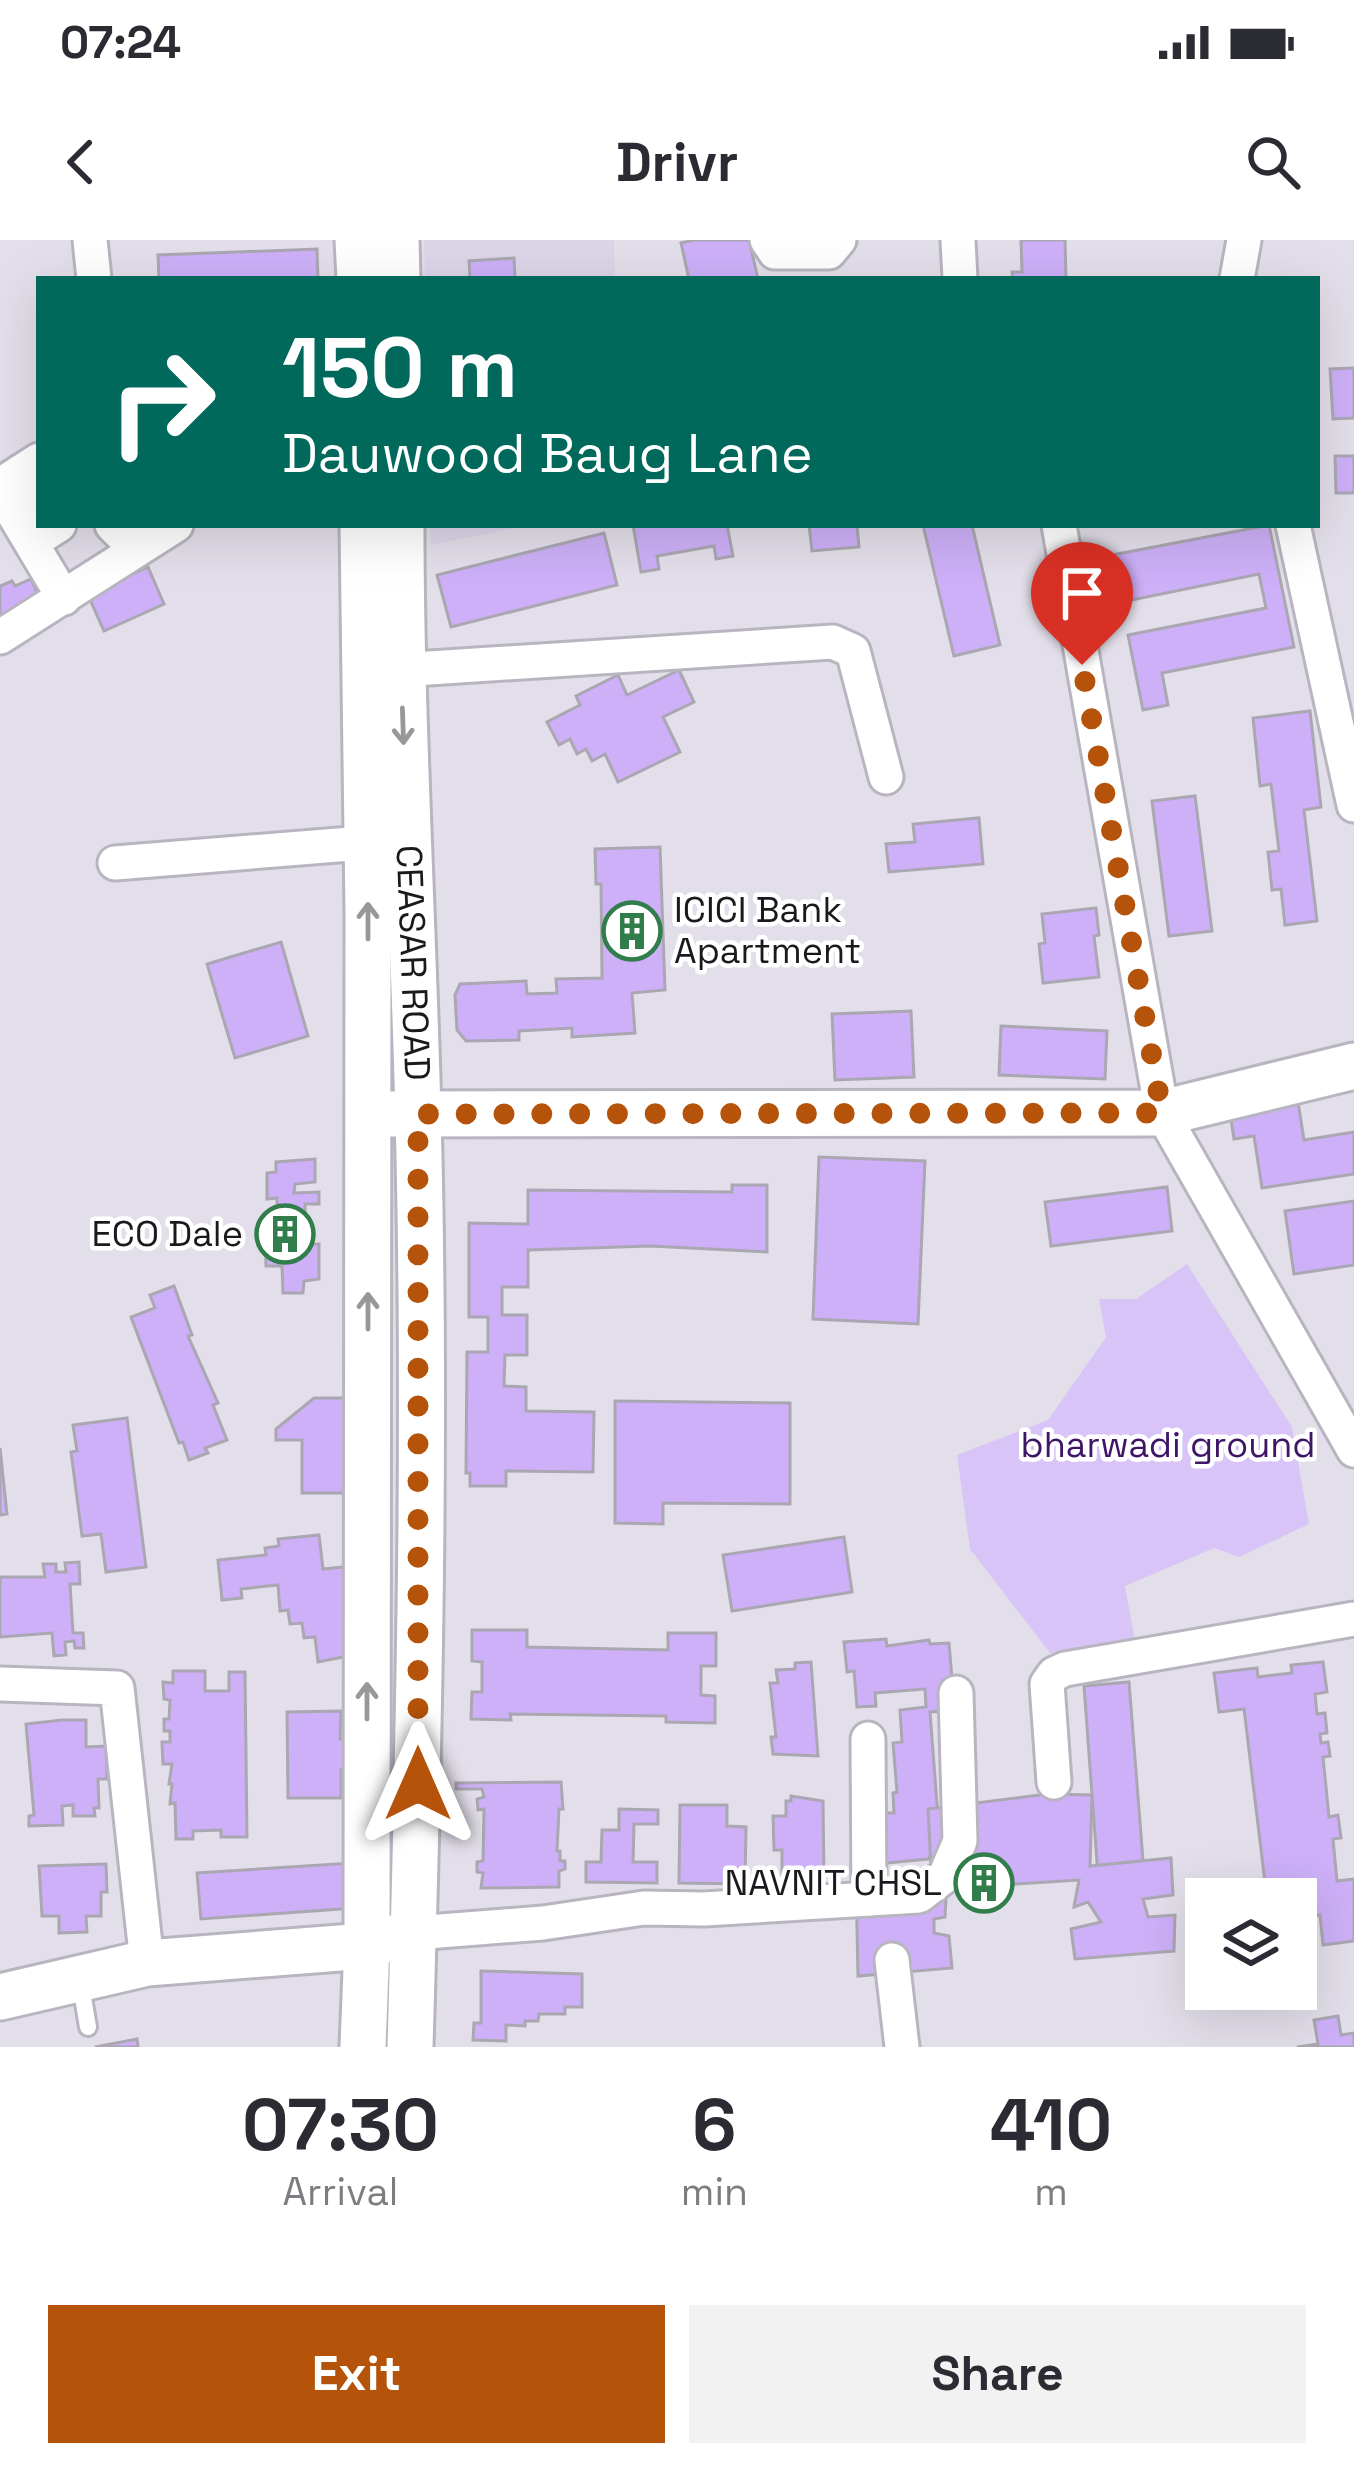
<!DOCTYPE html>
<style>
body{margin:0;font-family:"Space Grotesk",sans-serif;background:#f2f2f3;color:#2b2b33;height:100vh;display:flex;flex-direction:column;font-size:45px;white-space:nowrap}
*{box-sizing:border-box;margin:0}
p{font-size:39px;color:#7c7c81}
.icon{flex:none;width:66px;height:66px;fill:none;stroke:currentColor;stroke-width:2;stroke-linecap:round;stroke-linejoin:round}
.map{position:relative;height:1807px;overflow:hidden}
.details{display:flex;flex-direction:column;background:#fff;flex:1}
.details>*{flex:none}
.top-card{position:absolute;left:36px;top:36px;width:1284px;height:252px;border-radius:0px;box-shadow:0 12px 48px #0002;background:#00695c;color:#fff;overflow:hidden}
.tools{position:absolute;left:1185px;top:1638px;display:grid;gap:24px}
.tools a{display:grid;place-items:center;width:132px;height:132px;border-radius:0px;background:#fff;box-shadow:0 12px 48px #0002;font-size:60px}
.pin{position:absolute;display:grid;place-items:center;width:102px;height:102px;color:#fff;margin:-123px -51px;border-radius:50% 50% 50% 0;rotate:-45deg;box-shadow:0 0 12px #0007}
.pin .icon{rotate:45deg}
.me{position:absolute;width:132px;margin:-66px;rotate:0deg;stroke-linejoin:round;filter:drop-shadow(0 0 9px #0008)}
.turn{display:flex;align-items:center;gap:42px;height:252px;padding:0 48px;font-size:54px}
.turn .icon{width:156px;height:156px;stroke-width:2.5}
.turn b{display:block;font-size:84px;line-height:102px}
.eta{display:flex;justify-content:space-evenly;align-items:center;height:204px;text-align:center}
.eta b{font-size:72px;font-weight:800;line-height:84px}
.button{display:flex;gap:24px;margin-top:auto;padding:24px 48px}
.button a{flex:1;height:138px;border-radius:0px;background:#b45309;color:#fff;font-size:48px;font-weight:800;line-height:138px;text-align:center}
.button a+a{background:#f2f2f3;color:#2b2b33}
.status{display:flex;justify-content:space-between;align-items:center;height:84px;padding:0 60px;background:#fff;direction:ltr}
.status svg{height:33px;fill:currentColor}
header{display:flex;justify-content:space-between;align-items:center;height:156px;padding:0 48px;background:#fff;font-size:54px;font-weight:800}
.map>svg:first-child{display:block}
.built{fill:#dcd5e8}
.green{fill:#d9c4f8}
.building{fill:#cdb0f8;stroke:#aba7b2;stroke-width:3}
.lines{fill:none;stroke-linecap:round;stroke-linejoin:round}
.lane-casing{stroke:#b9b5c0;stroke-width:22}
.street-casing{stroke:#b9b5c0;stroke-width:39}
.secondary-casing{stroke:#b9b5c0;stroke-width:51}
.lane{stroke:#fff;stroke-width:16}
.street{stroke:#fff;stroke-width:33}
.secondary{stroke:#fff;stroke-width:45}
.oneway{stroke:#989899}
.route{stroke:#b45309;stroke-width:21;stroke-dasharray:0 37.8}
.labels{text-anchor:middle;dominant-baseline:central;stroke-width:9;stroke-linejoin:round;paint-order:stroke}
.poi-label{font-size:36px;fill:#1b191d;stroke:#fff;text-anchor:end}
.street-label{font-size:36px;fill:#1b191d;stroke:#fff}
.park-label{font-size:36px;fill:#3f1567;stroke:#fff}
</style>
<div class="status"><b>07:24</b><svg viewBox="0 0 49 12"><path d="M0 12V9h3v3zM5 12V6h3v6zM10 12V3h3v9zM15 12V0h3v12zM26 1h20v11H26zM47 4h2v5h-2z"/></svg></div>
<header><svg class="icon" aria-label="back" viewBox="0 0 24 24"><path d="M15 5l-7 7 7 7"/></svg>Drivr<svg class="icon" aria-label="search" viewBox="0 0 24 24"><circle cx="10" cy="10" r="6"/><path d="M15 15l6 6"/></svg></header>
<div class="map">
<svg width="1354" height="1807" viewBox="0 0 1354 1807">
<rect width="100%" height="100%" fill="#e3dfea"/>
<!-- built -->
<g class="built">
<path d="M424 0H614L615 39H425Z"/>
<path d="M430 285H531L431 305Z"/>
</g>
<!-- green -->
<path class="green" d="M1187 1024 1292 1187 1309 1284 1239 1317 1214 1308 1125 1346 1135 1401 1050 1413 970 1309 957 1215 1048 1180 1106 1097 1099 1059H1136Z"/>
<!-- building -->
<g class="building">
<path d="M694 0H749L758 39H689L681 3Z"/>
<path d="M1021 0H1065L1066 39H1013L1012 32H1022Z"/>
<path d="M317 9 318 39H159L158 15Z"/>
<path d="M514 18 515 39H470L469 21Z"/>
<path d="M1354 128V178L1333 179 1330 129Z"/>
<path d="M1335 216H1354V253H1336Z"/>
<path d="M633 285H727L733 316 716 319 714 306 657 316 659 329 641 332Z"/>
<path d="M809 285H857L859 307 812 311Z"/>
<path d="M923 285H972L1000 405 954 416Z"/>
<path d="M1269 285 1294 407 1162 433 1168 465 1143 470 1128 395 1266 368 1259 334 1122 362 1112 315Z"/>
<path d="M604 293 617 345 451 387 437 335Z"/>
<path d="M148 327 164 364 104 391 88 355Z"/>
<path d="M31 339 42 363 0 382V346L12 341 15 346Z"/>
<path d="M679 430 694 462 663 477 680 512 618 542 605 514 592 521 586 509 577 514 570 499 559 505 547 482 580 465 576 456 618 435 627 455Z"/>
<path d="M1310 471 1321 567 1304 570 1317 681 1285 685 1281 649 1272 650 1268 612 1279 611 1271 544 1260 546 1253 478Z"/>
<path d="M1195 556 1212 691 1169 696 1152 561Z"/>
<path d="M979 578 983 624 889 632 886 604 915 602 913 584Z"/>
<path d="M660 607 665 750 632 753 635 793 572 797V788L519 791V800L466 801 457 790 455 755 460 744 526 741 527 754 557 753 556 739 602 738 601 644H596L595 609Z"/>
<path d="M1096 668 1099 695 1094 696 1099 737 1043 743 1039 704 1045 703 1042 674Z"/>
<path d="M281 702 308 796 235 818 207 724Z"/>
<path d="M911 771 914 837 835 840 832 774Z"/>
<path d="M1001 786 1107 791 1105 839 999 835Z"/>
<path d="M1298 862 1304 900 1354 892V934L1262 948 1254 896 1234 899 1230 873Z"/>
<path d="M819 917 925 921 918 1084 813 1079Z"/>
<path d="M315 919V942L295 944 294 953 319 952V964H305L306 1004H319V1039L304 1041 303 1053H283L282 1026H266L265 984 277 983V958L267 959V933L276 932V922Z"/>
<path d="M732 945H767V1012L650 1006 528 1010V1047H502V1075H527V1115H505L504 1146 526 1147V1171L594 1172 593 1232 506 1231V1246H470V1233H466L467 1112H488V1077H469V983L528 984V950L732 952Z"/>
<path d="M1167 947 1172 991 1051 1006 1045 962Z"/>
<path d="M1354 961V1025L1294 1034 1285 971Z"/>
<path d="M174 1046 192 1095 188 1096 218 1163 213 1165 227 1200 205 1208 208 1213 189 1220 183 1202 179 1203 131 1077 155 1068 150 1055Z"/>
<path d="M314 1158H346V1253H302V1200H276V1189Z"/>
<path d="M615 1161 790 1163V1264L663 1263V1284L615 1283Z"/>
<path d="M127 1178 146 1327 106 1332 101 1294 82 1296 71 1212 77 1211 73 1185Z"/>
<path d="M0 1208 7 1274 0 1275Z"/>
<path d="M319 1295 323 1329 344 1327 352 1403 350 1412 343 1417 318 1422 315 1397 304 1398 302 1383 290 1384 288 1370 280 1371 278 1345 241 1349 242 1358 222 1360 218 1320 266 1315 265 1308 279 1306 278 1299Z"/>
<path d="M844 1297 852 1352 732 1371 723 1315Z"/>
<path d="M79 1322 80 1344H70L73 1393H83L84 1408H75L74 1401 65 1402 66 1415 54 1416 52 1393 0 1397V1337H45L43 1324H56V1332H66L65 1323Z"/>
<path d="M472 1390H527V1407L668 1410V1393H716V1426H701V1455L715 1456V1483L666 1482V1476L510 1474 511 1480 471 1479 472 1452H482V1422L472 1421Z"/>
<path d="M886 1399 887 1406 929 1400 930 1404 949 1403 952 1439 943 1440 945 1471 930 1472 940 1603 928 1619 886 1623 882 1573H894L893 1553 897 1552 893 1503 902 1502 900 1470 926 1467 925 1449 875 1453 876 1466 857 1467 854 1431 847 1432 844 1402Z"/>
<path d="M811 1422 818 1516 773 1514 771 1497H776L770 1443H778L776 1430 795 1429V1423Z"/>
<path d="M1323 1422 1327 1452 1315 1454 1317 1474 1325 1473 1327 1493 1320 1494 1321 1503 1328 1502 1330 1516 1323 1517 1329 1577 1338 1575 1341 1598 1333 1599 1337 1641 1354 1639V1701L1323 1705 1320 1675 1306 1677 1304 1658 1267 1659 1244 1469 1219 1472 1214 1433 1257 1428 1258 1437 1292 1433 1291 1425Z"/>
<path d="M173 1431H205V1451H229V1432H245L247 1597H221V1590L193 1591V1599H176L175 1563 170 1564 172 1544H169L172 1524H163L162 1502H170V1491H164V1479H169L170 1460 164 1459 163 1442 173 1443Z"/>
<path d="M1129 1442 1144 1633 1098 1636 1084 1446Z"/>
<path d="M341 1471 340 1499H350V1530H341V1558H288L287 1472Z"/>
<path d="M62 1480H86V1507L106 1506 107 1539H98L99 1568H94L95 1576H73V1565L62 1566 63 1585 29 1586V1576L34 1575 26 1484Z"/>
<path d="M561 1542 563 1569H559L557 1611H560V1621H565V1629L559 1631V1647L481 1648 483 1633 477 1632V1622L483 1621 484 1569 478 1570 477 1559 484 1557 482 1549H456V1543Z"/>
<path d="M1048 1554 1092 1555 1090 1626 1171 1618 1173 1655 1143 1659 1148 1677 1175 1675 1174 1711 1075 1719 1071 1689 1101 1682 1088 1662 1074 1667 1079 1640 941 1649 946 1658 945 1677 934 1679V1693L949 1696 952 1728 858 1736 856 1640 932 1646 928 1569Z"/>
<path d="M791 1556 823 1561 824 1636H812V1642L782 1638V1610H774L773 1576H786V1561H791Z"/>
<path d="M680 1565H727V1586L746 1587 745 1644 679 1643Z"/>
<path d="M619 1569 658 1570V1584H634L633 1622H657V1643L586 1642V1622H601L602 1590H619Z"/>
<path d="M351 1623 354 1668 201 1679 197 1633Z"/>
<path d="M106 1624 107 1652H101V1676H86L87 1692 59 1693V1676H42L39 1626Z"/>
<path d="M481 1731 582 1734V1767H565V1774H539L538 1781H525V1786L506 1785V1801L473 1800 474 1783H481Z"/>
<path d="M1338 1776 1341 1795 1354 1793V1807H1297L1318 1804 1314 1780Z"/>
<path d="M137 1799 138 1807H95Z"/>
</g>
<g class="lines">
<!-- lane casing -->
<g class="lane-casing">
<path id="lane" d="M80 1740 88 1787"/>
</g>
<!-- street casing -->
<g class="street-casing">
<g id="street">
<path d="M90 0 94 39"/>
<path d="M767 0 775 12H829L839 0"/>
<path d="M958 0 960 39"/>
<path d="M1237 39 1244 0"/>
<path d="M20 232 39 265"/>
<path d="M0 245 39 220"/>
<path d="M0 251 64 358"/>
<path d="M112 285 121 294 140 285"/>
<path d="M1059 285 1162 873 1354 1210"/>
<path d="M1293 285 1354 565"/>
<path d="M32 302 59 285"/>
<path d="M0 397 176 285"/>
<path d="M383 431 833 402 853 411 886 537"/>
<path d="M115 623 388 601"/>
<path d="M0 1444 117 1448 147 1723"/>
<path d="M868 1499 869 1659"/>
<path d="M1054 1542 1047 1444 1054 1434 1065 1429 1354 1379"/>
<path d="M414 1693 543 1683 644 1668 704 1669 919 1656 945 1636 960 1601 956 1453"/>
<path d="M892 1720 902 1807"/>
</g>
</g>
<!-- secondary casing -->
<g class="secondary-casing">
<g id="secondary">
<path d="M358 0 360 39"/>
<path d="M396 0 397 39"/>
<path id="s1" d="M401 285C401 481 413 677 418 874 426 1185 419 1496 410 1807"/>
<path d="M391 874 1162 873 1354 826"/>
<path d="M0 1757 147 1723 353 1707 393 1698"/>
<path d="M363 1807 367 1704 368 674 363 285"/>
</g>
</g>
<!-- lane -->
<use href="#lane" class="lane"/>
<!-- street -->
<use href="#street" class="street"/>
<!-- secondary -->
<use href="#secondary" class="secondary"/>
</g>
<!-- one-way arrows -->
<defs><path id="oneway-shaft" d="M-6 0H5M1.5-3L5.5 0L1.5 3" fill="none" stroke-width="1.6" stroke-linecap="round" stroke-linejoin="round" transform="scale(3)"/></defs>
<g class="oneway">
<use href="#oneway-shaft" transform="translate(403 486) rotate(88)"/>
<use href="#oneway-shaft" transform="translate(368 681) rotate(-90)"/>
<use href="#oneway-shaft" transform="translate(368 1071) rotate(-90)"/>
<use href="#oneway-shaft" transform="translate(367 1461) rotate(-90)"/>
</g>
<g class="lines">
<!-- route -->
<path class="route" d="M418 1544V874L1162 873 1082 425"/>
</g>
<!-- icons -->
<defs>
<g id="building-ring" transform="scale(3)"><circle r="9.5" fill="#fff" stroke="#317d4c" stroke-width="1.5"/><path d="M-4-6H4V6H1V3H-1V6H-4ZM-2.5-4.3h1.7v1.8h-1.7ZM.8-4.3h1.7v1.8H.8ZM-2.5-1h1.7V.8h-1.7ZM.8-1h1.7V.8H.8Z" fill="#317d4c"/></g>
</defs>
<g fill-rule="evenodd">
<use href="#building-ring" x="632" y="691"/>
<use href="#building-ring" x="285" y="994"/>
<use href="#building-ring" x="984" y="1643"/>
</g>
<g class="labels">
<!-- poi labels -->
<g class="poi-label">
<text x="674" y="670" text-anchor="start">ICICI Bank<tspan x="674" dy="41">Apartment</tspan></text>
<text x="243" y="994">ECO Dale</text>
<text x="942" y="1643">NAVNIT CHSL</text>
</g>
<!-- street labels -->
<g class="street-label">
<text stroke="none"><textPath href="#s1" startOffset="438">CEASAR ROAD</textPath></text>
</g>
<!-- park labels -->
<g class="park-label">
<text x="1168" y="1205">bharwadi ground</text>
</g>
</g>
</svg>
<div class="tools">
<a><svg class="icon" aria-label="layers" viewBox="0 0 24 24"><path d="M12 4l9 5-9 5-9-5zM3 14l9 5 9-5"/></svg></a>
</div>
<div class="pin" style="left:1082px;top:425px;background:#d93025"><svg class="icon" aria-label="arrive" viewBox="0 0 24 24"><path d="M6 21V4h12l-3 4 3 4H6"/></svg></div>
<svg class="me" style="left:418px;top:1544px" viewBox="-20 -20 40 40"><path d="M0-17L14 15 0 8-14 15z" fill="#b45309" stroke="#fff" stroke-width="4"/></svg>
<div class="top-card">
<div class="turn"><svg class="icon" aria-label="right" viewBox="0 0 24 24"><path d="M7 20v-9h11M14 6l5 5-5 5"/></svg><div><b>150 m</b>Dauwood Baug Lane</div></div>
</div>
</div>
<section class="details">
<div class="eta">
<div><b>07:30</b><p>Arrival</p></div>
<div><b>6</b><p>min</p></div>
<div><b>410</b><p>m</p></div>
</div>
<div class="button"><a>Exit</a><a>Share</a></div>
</section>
